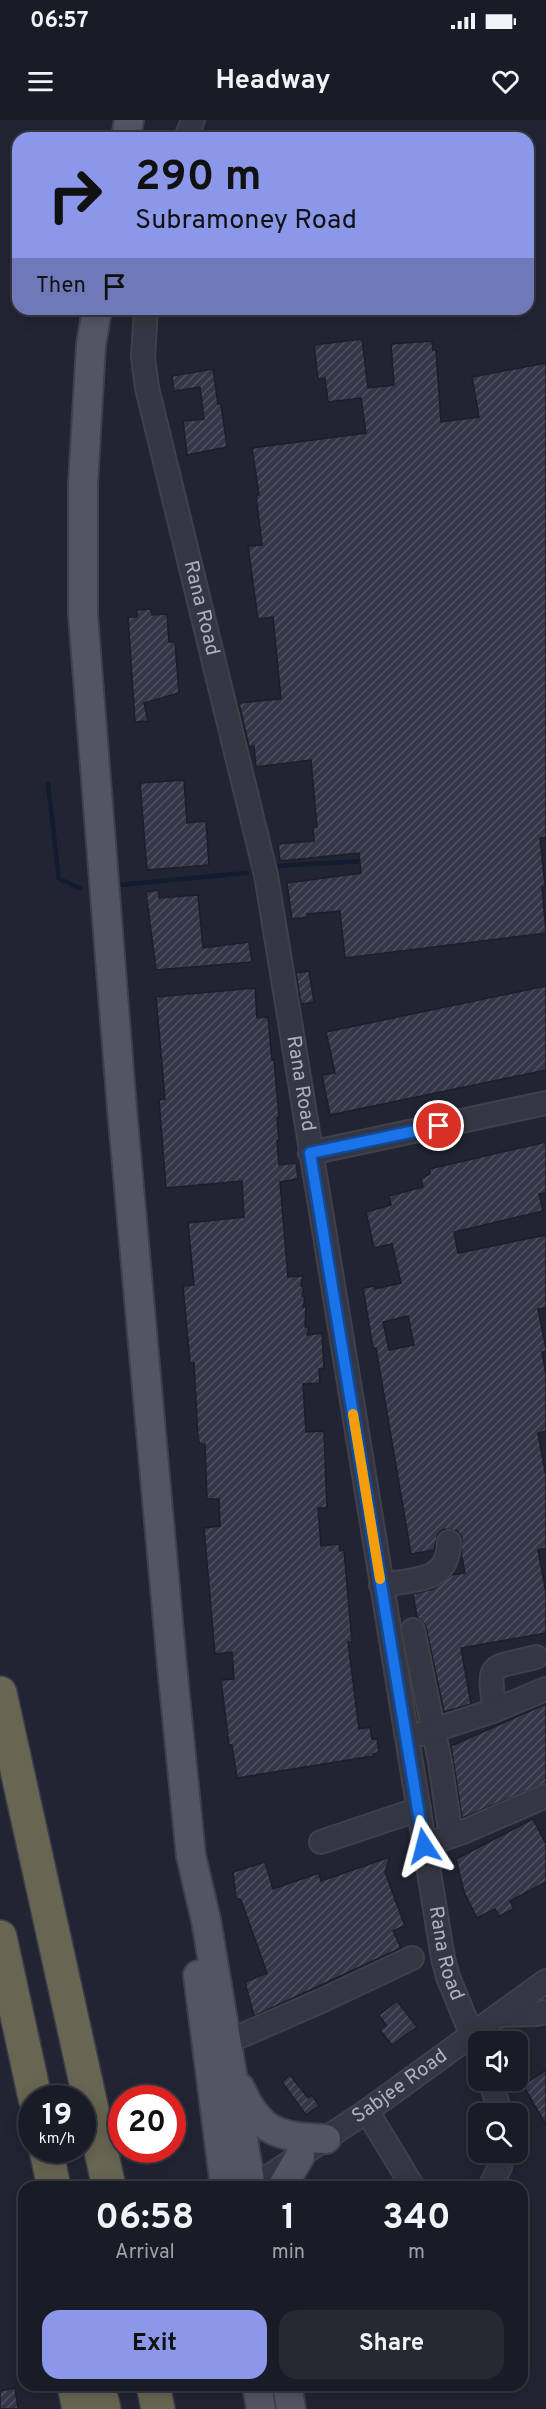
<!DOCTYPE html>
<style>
body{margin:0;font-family:Overpass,sans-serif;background:#262832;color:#f1f3f6;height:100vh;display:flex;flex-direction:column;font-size:22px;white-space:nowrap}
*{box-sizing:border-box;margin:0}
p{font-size:20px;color:#9fa1a7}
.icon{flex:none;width:33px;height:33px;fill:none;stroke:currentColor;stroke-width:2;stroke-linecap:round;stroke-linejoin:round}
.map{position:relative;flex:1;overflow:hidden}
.sheet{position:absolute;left:18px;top:2061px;width:510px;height:210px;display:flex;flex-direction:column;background:#191b26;border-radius:18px;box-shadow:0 3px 15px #0003,0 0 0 2px #373943}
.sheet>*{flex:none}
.top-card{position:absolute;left:12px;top:12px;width:522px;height:183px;border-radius:18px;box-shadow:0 3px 15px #0003,0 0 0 2px #373943;background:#8b97e8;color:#111;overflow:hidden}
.buttons{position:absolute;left:468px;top:1911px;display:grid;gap:12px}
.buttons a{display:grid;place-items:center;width:60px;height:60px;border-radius:12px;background:#191b26;box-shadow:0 3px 15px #0003,0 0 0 2px #373943;font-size:30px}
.speed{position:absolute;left:18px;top:1965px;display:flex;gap:12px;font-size:30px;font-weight:700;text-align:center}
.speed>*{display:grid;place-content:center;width:78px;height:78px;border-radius:50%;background:#191b26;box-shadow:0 3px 15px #0003,0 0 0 2px #373943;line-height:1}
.speed small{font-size:15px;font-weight:400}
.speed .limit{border:9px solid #d22;background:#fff;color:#111}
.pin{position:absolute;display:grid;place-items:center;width:51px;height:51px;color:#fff;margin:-26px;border:3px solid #fff;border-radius:50%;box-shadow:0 2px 6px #0007}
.me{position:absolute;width:66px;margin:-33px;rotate:351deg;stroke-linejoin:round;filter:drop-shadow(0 0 4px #0008)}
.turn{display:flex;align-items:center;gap:21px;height:126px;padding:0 24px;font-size:27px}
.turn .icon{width:78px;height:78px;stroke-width:2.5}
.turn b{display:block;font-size:42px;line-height:51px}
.then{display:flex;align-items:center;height:57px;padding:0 24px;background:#0003;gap:12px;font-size:22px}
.eta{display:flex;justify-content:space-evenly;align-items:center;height:102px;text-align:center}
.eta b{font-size:36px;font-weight:700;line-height:42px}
.primary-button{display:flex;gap:12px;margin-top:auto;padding:12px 24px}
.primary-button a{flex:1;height:69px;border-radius:18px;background:#8b97e8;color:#111;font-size:24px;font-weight:700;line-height:69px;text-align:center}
.primary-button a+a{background:#262832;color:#f1f3f6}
.status{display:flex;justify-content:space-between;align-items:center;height:42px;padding:0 30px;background:#191b26;direction:ltr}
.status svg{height:16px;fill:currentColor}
header{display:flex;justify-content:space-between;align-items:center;height:78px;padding:0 24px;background:#191b26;font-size:27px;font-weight:700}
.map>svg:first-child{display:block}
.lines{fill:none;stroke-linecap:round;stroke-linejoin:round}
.stream{stroke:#161a2e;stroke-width:4.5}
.building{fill:url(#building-hatch);stroke:#1c1e29;stroke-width:1.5;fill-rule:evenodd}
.minor-casing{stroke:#3e404c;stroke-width:26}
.major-casing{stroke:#3e404c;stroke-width:32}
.highway-casing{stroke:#3c3e4a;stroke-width:36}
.minor{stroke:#343643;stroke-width:22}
.major{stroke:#525563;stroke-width:28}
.highway{stroke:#686552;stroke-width:33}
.route-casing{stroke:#114b97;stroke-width:15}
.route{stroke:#1a73e8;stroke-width:10}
.slow{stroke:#f59e0b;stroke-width:10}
.labels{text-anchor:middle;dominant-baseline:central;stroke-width:6;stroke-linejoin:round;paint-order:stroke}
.street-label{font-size:20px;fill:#aeb0c0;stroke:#1a1c27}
</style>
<div class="status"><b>06:57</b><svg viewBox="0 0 49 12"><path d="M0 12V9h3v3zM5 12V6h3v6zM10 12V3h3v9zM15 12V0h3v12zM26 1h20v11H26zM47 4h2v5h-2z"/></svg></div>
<header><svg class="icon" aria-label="menu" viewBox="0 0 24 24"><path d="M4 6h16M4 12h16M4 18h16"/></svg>Headway<svg class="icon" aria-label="heart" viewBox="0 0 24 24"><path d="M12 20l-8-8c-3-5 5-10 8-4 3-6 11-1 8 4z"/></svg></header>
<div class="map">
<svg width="546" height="2289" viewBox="0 0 546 2289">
<defs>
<pattern id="building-hatch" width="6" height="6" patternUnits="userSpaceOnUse" patternTransform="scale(1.5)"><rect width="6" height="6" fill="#343748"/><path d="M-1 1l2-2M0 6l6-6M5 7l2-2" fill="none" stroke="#4f5161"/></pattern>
</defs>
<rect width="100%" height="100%" fill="#212432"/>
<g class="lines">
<!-- stream -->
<g class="stream">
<path d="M48 664 59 759 80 768"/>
<path d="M275 746 364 741"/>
<path d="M118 765 247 753"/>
</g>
</g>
<!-- building -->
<g class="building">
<path d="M362 219 368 268 394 265 391 224 432 221 433 230H436L441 302 479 297 472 257 546 243V717L540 718 545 766 542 767 546 813 345 838 340 791 307 794 308 797 292 799 287 763 361 753 359 733 280 741 278 724 314 721 313 707H317L311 640 256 647 254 626 249 627 239 583 281 579 273 497 258 499 248 426 262 425 256 375H259L252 328 366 313 361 278 328 282 325 258 318 259 314 225Z"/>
<path d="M213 249 218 284H221L227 327 187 335 183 301 204 299 200 267 174 271 172 256Z"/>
<path d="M151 489 152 495 167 494 169 522H175L179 573 144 583 148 601 135 602 128 497H137V490Z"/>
<path d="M184 660 187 703 206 701 209 745 147 750 140 663Z"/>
<path d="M159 770V778L198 775 203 828 249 822 252 842 156 850 146 772Z"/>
<path d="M309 851 314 882 301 884 296 853Z"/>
<path d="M546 866V950L330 995 322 955 335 953 326 912Z"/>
<path d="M255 868 257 898 268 897 272 940H274L279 997 277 998 279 1020H277L279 1045 296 1043 298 1059 280 1062 288 1157 303 1156 301 1166 304 1167 302 1176 305 1177 303 1187 306 1186 305 1207H309L307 1215 322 1213 324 1249H319L320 1263 303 1264 306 1312 324 1311 327 1388H318L321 1426 339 1424 340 1431 344 1430 352 1522H348L359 1609 370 1607 372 1619H377L379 1633 373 1634V1636L237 1658 232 1625H229L221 1560 234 1559 232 1532 215 1534 204 1408 220 1406 219 1379H207L205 1324H200L198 1319 194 1243H190L183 1166 194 1165 188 1103 244 1097 242 1061 166 1068 159 980 165 979 156 877Z"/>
<path d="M546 1022V1073L539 1074 543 1091 454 1112 458 1133 546 1115V1188L538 1189 546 1229V1232H542L546 1255V1311L538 1313 546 1356V1428L538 1430 546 1473V1513L461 1528 471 1584 444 1592 426 1507 423 1502 417 1497 413 1474 433 1469 452 1455 465 1453 461 1433 462 1417 457 1411 444 1409 438 1414 434 1430 411 1434 376 1228H373L363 1168 375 1166V1169L401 1163 392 1124 374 1128 366 1092 391 1085 389 1076 423 1067 421 1058 430 1054 429 1049ZM408 1196 414 1225 389 1230 383 1202Z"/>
<path d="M546 1584V1663L462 1698 451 1626Z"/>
<path d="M533 1699 546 1724V1762L510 1781 514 1789 499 1796 495 1789 477 1798 464 1772 456 1739Z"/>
<path d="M390 1737 385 1752 405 1806 393 1811 401 1828 254 1896 245 1862 267 1853 241 1780 236 1778 233 1752 265 1742 273 1769 319 1753 321 1761Z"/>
<path d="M397 1881 417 1907 392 1925 380 1910 386 1905 379 1895Z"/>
<path d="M546 1950V2005L523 1965Z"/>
<path d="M290 1955 308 1978 312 1975 319 1986 306 1995 282 1962Z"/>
<path d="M15 2268 18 2289H0V2271Z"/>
</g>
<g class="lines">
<!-- minor casing -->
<g class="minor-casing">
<g id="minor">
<path d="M186 18 193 0"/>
<path id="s1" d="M146 189 143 237 147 268 266 755 443 1838 448 1857 478 1930"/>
<path d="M310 1033 546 983"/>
<path d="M381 1465C414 1459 449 1463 449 1422"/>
<path d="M413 1510 440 1642 451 1716"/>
<path d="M495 1590C487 1540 490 1549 536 1537"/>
<path d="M421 1614 493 1591 546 1569"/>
<path d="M437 1721 463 1712 546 1676"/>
<path d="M321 1722 419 1689"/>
<path d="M501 1895 536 1894 546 1892"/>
<path d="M227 1922 321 1881 412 1838"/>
<path d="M490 1960 501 1994"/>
<path d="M367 1991 413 2067"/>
<path id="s2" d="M253 2067 367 1991 546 1861"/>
<path d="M490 2067 500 2047 503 2032"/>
</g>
</g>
<!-- major casing -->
<g class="major-casing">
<g id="major">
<path d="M126 18 129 0"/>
<path d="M97 189 91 225 83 364V495L122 989 172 1546 191 1736 206 1800 251 2067"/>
<path d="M198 1855 225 2067"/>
<path d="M240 1968C260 2014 280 2017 326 2019"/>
<path d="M282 2067 300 2036"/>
<path d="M257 2265 261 2289"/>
<path d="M287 2265 291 2289"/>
</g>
</g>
<!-- highway casing -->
<g class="highway-casing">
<g id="highway">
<path d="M0 1573 109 2067"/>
<path d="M0 1817 35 1978"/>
<path d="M46 2030 54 2067"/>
<path d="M74 2265 79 2289"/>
<path d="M98 2265 104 2289"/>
<path d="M153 2265 158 2289"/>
</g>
</g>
<!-- minor -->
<use href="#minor" class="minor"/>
<!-- major -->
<use href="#major" class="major"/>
<!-- highway -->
<use href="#highway" class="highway"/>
</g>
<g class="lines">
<!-- route casing -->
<g class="route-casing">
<path id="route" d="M424 1726 310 1033 439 1006"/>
</g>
<!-- route -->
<use href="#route" class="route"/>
<!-- slow -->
<path class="slow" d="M353 1294 380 1459"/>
</g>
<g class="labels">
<!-- street labels -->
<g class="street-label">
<text stroke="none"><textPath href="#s1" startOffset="306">Rana Road</textPath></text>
<text stroke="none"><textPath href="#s1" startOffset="792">Rana Road</textPath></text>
<text stroke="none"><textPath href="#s1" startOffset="1674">Rana Road</textPath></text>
<text stroke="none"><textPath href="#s2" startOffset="178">Sabjee Road</textPath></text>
</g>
</g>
</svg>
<div class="buttons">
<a><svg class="icon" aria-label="sound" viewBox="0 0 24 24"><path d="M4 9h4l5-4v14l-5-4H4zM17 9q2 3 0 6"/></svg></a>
<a><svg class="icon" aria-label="search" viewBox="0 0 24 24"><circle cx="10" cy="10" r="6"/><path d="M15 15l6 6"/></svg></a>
</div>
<div class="speed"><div>19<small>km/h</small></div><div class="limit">20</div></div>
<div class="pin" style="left:439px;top:1006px;background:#d93025"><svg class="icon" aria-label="arrive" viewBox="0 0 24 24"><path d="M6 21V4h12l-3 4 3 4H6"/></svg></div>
<svg class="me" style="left:424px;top:1726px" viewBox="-20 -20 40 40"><path d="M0-17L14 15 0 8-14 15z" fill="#1a73e8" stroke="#fff" stroke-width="4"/></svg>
<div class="top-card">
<div class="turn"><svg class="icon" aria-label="right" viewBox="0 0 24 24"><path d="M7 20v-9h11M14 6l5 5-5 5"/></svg><div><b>290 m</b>Subramoney Road</div></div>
<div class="then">Then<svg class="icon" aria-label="arrive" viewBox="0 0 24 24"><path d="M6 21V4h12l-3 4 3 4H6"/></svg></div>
</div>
<section class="sheet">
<div class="eta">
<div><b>06:58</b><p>Arrival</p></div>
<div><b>1</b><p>min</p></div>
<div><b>340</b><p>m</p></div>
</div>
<div class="primary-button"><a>Exit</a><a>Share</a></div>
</section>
</div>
